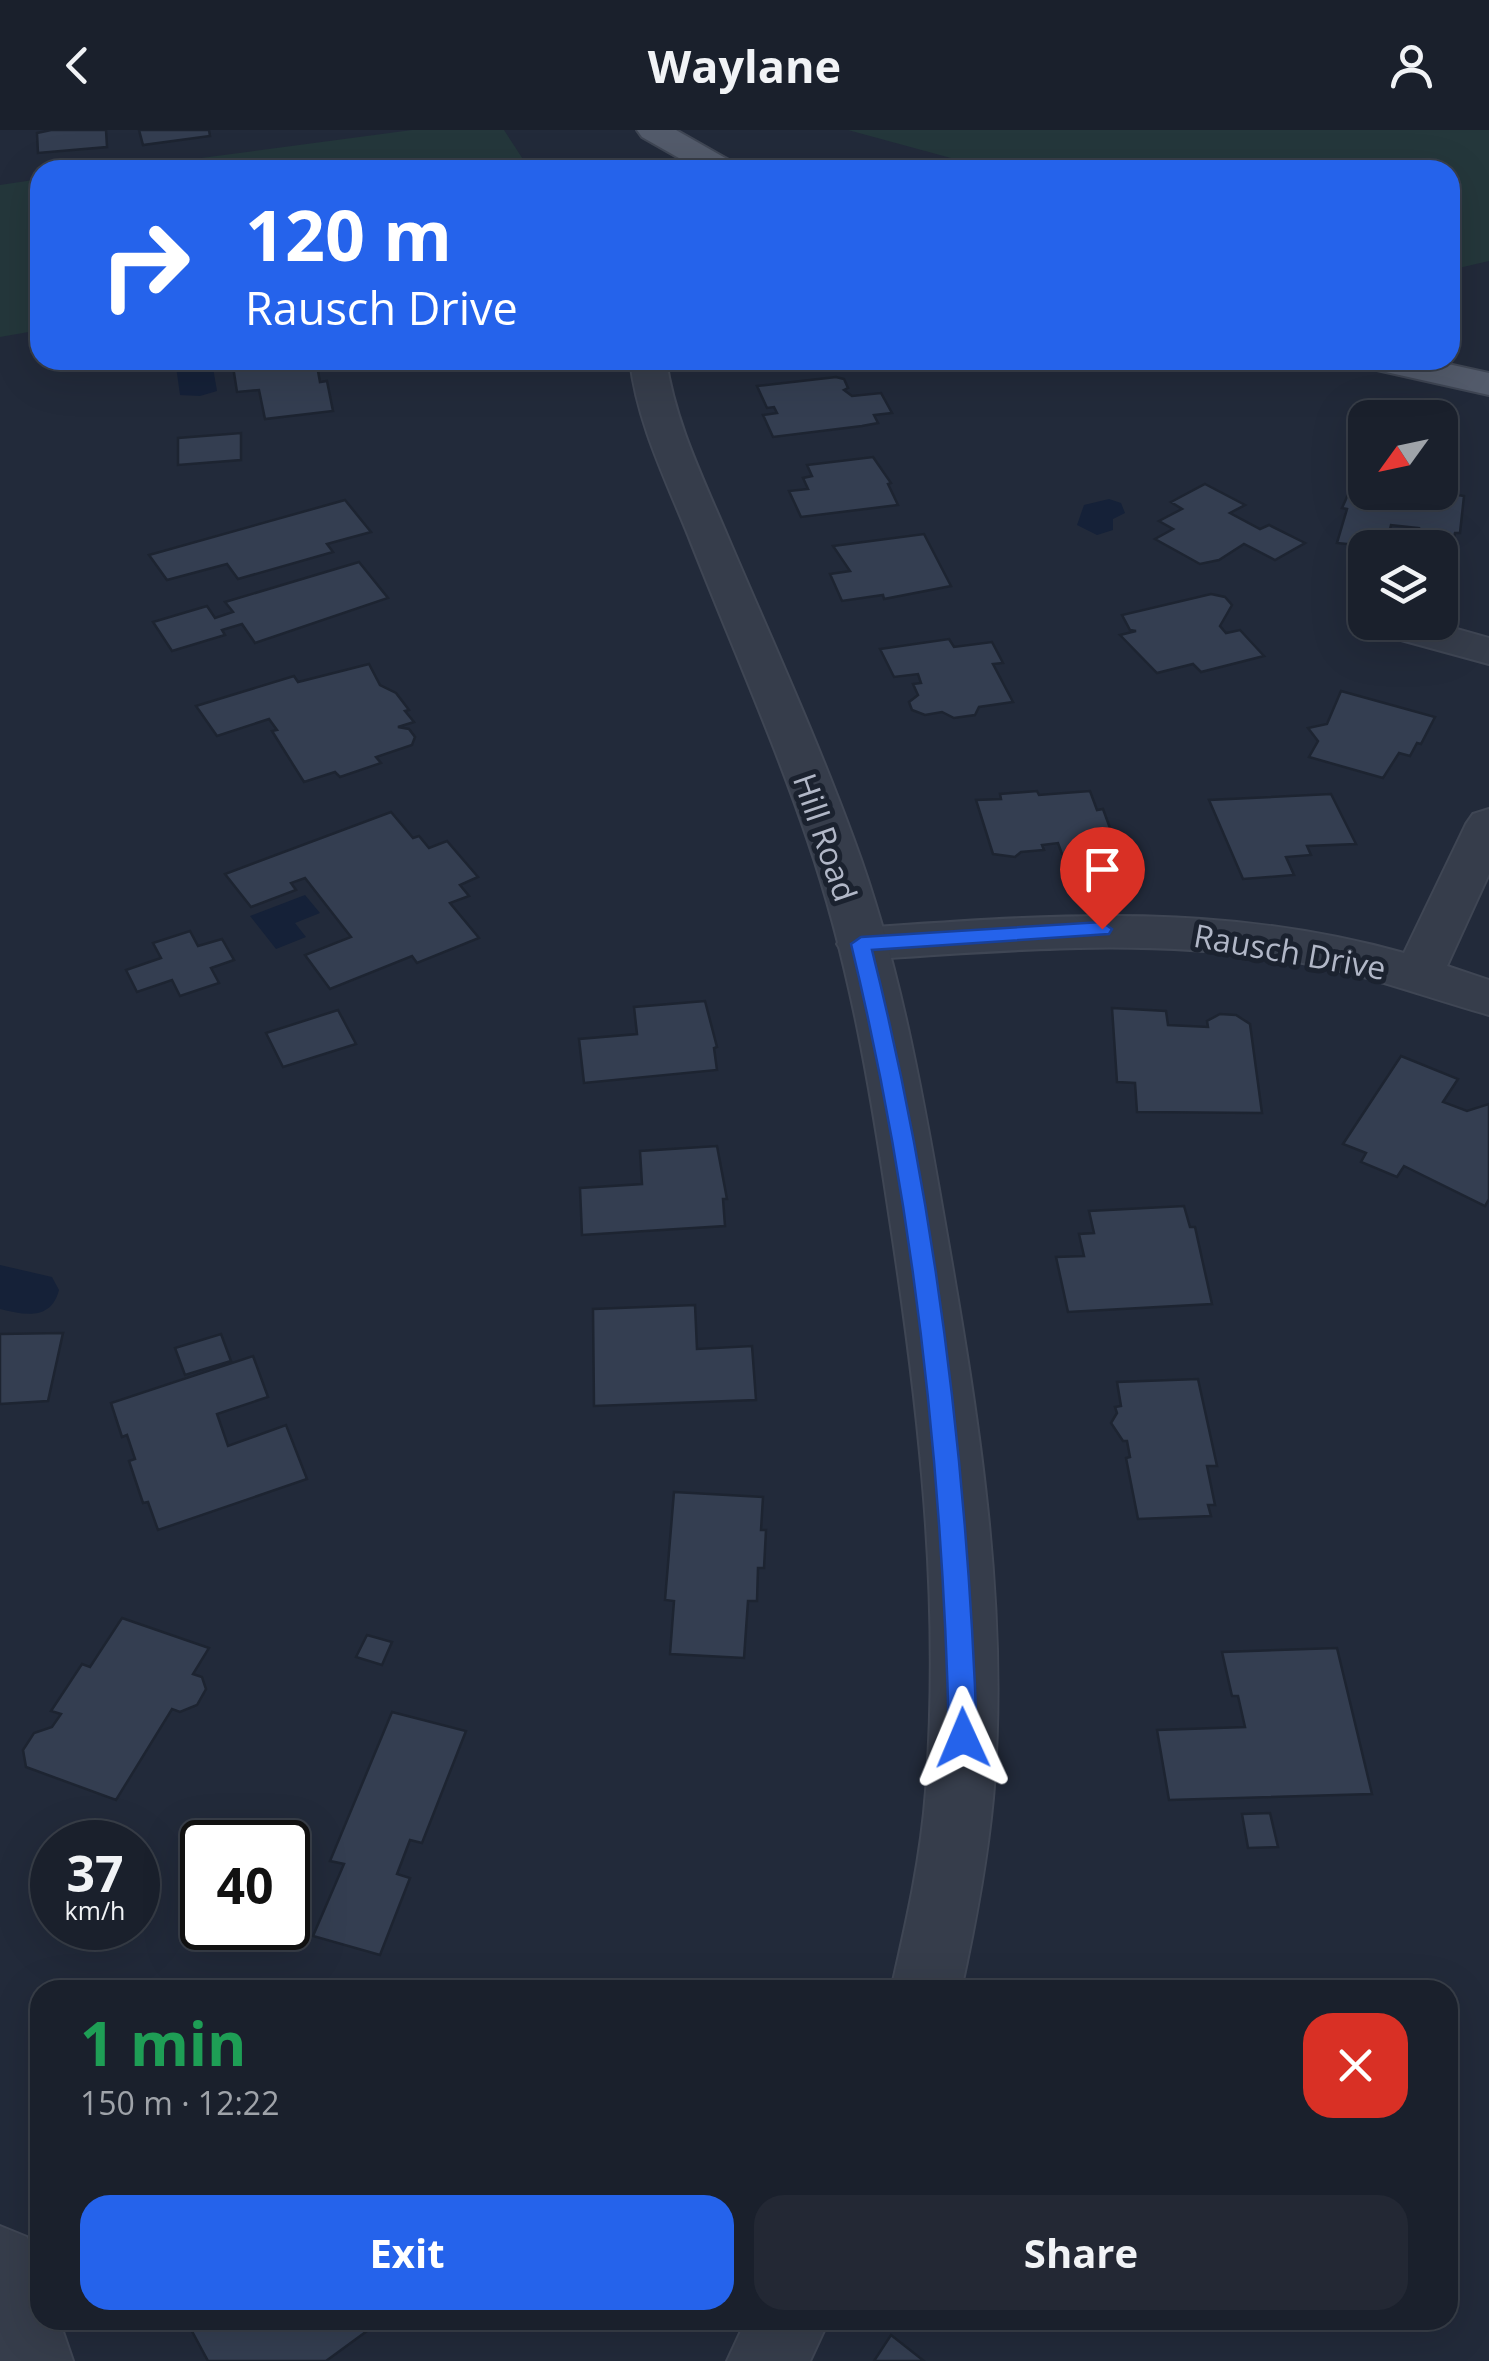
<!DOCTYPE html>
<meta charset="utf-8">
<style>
body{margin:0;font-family:"Open Sans",sans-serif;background:#232834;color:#f1f3f6;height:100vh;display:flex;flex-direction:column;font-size:38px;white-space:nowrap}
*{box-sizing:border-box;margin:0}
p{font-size:32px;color:#9fa3a9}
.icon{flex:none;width:55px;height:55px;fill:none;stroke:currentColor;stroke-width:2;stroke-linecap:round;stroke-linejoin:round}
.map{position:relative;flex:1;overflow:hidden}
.drawer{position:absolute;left:30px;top:1850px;width:1428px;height:350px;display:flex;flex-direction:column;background:#1a202c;border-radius:30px;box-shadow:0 10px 40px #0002,0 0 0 2px #383e48}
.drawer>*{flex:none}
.top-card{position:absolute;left:30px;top:30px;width:1430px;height:210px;border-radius:30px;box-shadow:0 10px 40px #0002,0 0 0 2px #383e48;background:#2563eb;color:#fff;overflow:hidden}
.needle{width:65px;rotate:237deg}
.controls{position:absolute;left:1348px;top:270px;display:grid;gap:20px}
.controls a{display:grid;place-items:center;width:110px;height:110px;border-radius:20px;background:#1a202c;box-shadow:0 10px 40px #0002,0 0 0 2px #383e48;font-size:50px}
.speed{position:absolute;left:30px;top:1690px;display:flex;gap:20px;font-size:50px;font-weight:700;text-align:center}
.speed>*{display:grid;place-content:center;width:130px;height:130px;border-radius:50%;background:#1a202c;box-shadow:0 10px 40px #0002,0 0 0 2px #383e48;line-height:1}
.speed small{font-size:25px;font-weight:400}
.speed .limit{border:5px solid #111;border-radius:15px;background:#fff;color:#111}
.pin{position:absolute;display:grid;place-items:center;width:85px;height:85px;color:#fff;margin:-102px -42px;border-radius:50% 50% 50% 0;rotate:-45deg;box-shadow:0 0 10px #0007}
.pin .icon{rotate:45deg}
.me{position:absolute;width:110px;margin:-55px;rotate:359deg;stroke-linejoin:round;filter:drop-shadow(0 0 8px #0008)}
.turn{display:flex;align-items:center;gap:35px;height:210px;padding:0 50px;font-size:45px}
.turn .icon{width:130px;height:130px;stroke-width:2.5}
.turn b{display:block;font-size:70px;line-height:85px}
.round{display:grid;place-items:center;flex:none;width:105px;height:105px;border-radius:30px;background:#232834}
.head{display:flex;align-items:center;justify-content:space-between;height:170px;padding:0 50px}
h1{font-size:60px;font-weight:700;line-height:75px;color:#1e9e55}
.primary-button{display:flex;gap:20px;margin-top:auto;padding:20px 50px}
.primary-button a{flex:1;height:115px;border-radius:30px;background:#2563eb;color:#fff;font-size:40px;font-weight:700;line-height:115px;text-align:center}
.primary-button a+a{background:#232834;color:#f1f3f6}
header{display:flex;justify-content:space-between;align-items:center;height:130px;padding:0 50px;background:#1a202c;font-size:45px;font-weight:700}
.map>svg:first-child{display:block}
.green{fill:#24373b}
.water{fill:#152138}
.building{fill:#343e51;stroke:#1d2431;stroke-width:2.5}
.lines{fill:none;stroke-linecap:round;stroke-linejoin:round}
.minor-casing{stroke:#3f4654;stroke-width:4}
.tertiary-casing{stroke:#3f4654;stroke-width:4}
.primary-casing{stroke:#3f4654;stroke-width:4}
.minor{fill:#363d4b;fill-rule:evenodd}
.tertiary{fill:#363d4b;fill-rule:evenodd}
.primary{fill:#535b6b;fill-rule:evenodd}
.route{fill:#2563eb;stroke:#184099;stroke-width:2.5}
.labels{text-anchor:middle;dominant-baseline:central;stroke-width:10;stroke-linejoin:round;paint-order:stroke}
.street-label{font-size:32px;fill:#b1b7c7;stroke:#1b222f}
</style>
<header><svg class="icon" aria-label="back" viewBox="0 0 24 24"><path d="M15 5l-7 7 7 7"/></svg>Waylane<svg class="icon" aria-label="person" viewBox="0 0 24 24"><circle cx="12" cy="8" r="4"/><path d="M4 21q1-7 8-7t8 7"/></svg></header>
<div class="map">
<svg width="1489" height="2231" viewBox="0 0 1489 2231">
<rect width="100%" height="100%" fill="#222a3a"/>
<!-- green -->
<g class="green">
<path d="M412 0H504L530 40H111Z"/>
<path d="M848 0H1489V131L1450 140V40H995Z"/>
<path d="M40 49V200L0 207V55Z"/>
</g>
<!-- water -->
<g class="water">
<path d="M193 231 212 232 217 261 200 266 180 265 176 236Z"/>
<path d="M1109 369 1121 373 1125 383 1113 389V400L1097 405 1077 395 1084 375Z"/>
<path d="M305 765 320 783 295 793 306 807 276 819 250 786Z"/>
<path d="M0 1135 52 1147 59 1160C51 1191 24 1185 0 1179Z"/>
</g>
<!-- building -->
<g class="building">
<path d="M51 0H106L107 17 38 23 37 3Z"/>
<path d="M139 0H209L210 6 143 15Z"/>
<path d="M232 230H316L320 252 327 251 333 281 265 289 259 260 237 262Z"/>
<path d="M836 247 844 249 848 258 844 260 852 266 881 263 892 283 874 285 878 293 862 296 773 307 763 285 777 283 774 277 767 278 757 256Z"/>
<path d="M241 303V330L178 335V308Z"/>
<path d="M873 327 891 353 888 354 898 375 801 387 789 361 808 359 803 348 812 346 807 335Z"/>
<path d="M1355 349 1365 351V362L1427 365 1440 362 1464 366 1460 403H1455L1454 408 1419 402V398L1391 395 1386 418 1337 413 1347 379 1342 378Z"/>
<path d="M1205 354 1245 375 1230 383 1260 399 1269 395 1305 413 1275 430 1244 414 1219 430 1200 434 1155 409 1173 399 1159 391 1182 379 1171 372Z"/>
<path d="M345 370 371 402 327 414 333 422 238 449 227 434 167 450 149 425Z"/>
<path d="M924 404 951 456 884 469 883 465 842 471 830 444 850 441 833 416Z"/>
<path d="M359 432 388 468 255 513 242 494 222 500 225 505 172 521 153 492 207 476 215 488 233 482 225 472Z"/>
<path d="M1211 464 1225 467 1232 475 1220 496 1226 503 1240 500 1264 526 1201 542 1193 534 1157 543 1120 505 1136 501 1130 500 1122 485Z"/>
<path d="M949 509 954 517 992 512 1003 533 993 534 1013 572 979 577 975 585 954 588 942 582 925 585 912 580 909 572 918 565 913 554 921 553 918 544 894 547 880 519Z"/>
<path d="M369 534 380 555 396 563 409 580 405 581 414 592 398 597 409 599 415 607 412 615 376 627 381 633 340 647 335 642 304 652 272 601 277 600 269 589 217 606 196 576 294 546 298 552Z"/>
<path d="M1341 561 1435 587 1421 614 1417 613 1410 626 1399 623 1383 648 1309 627 1318 611 1308 598 1327 594Z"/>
<path d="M1037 661 1039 665 1090 661 1097 680 1103 679 1118 720 1062 724 1058 713 1042 715 1044 720 1021 722 1015 727 993 724 976 670 1001 669 1000 664Z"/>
<path d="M1331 664 1356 714 1307 716 1311 725 1286 727 1294 745 1243 749 1209 670Z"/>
<path d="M391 682 413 708 419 706 429 718 447 711 478 747 460 755 469 766 450 773 479 808 417 833 412 826 330 859 305 825 351 807 305 748 291 753 296 760 251 777 225 744Z"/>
<path d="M190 801 198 816 222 809 234 830 211 838 219 853 180 866 172 850 137 862 126 840 161 828 153 813Z"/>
<path d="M705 871 717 917 714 918 717 940 584 953 579 909 637 904 634 877Z"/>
<path d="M1112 878 1166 881 1168 895 1208 897 1207 891 1220 884 1236 885 1250 894 1262 983 1137 982 1135 953 1117 952Z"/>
<path d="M338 880 356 914 283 937 266 903Z"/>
<path d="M1401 926 1458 949 1443 972 1467 981 1489 974V1069L1485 1076 1404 1036 1397 1047 1361 1032 1366 1023 1343 1014Z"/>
<path d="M717 1016 727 1069H723L725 1096 582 1105 580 1058 642 1054 640 1021Z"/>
<path d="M1184 1076 1190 1097H1195L1212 1174 1068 1182 1056 1127 1084 1126 1079 1104 1094 1103 1089 1081Z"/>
<path d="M695 1175 697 1219 752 1216 756 1270 594 1276 593 1179Z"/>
<path d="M63 1203 48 1271 0 1274V1204Z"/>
<path d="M221 1204 231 1231 185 1245 175 1218Z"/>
<path d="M253 1226 268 1267 217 1284 228 1316 286 1295 307 1349 158 1400 148 1372 143 1373 129 1331 135 1329 127 1305 122 1307 111 1273Z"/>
<path d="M1198 1249 1217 1336H1207L1215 1375H1208L1211 1386 1138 1389 1126 1328 1130 1327 1127 1311H1123L1111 1293 1117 1283 1115 1277 1121 1276 1117 1252Z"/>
<path d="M674 1362 763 1367 761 1400H766L764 1438H758L757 1471H748L744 1528 670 1524 674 1471 665 1470Z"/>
<path d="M122 1488 209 1518 193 1544 202 1547 206 1559 197 1575 180 1582 172 1579 116 1670 26 1637 23 1620 34 1603 52 1597 61 1584 51 1581 82 1534 90 1537Z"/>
<path d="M367 1505 392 1512 382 1535 356 1527Z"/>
<path d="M1337 1518 1372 1664 1169 1670 1157 1600 1245 1597 1238 1566H1232L1222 1522Z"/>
<path d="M392 1582 466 1601 422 1713 410 1710 397 1744 410 1748 380 1825 313 1806 344 1734 330 1731Z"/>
<path d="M1270 1683 1278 1717 1248 1718 1242 1684Z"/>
<path d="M186 2190H382L326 2231H208Z"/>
<path d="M891 2205 924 2231H874Z"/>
</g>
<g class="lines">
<!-- minor casing -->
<g class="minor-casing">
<g id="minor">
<path d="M1365 488V492H1432L1489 508V534L1368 501 1362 492Z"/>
<path d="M1489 679V744L1447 836 1489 850V885C1425 867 1363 843 1297 832 1150 807 1008 820 861 830L844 825 837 814 844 803 861 798C1051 785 1217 771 1404 823L1466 694 1473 684Z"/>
<path d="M0 2096 27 2107 40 2139V2190H59L73 2231H0Z"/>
</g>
</g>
<!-- tertiary casing -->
<g class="tertiary-casing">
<g id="tertiary">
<path d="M630 230H666C675 292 703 348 727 405 770 506 816 606 854 710 899 831 922 960 944 1088 977 1278 1010 1475 993 1668 987 1733 975 1796 961 1860H891C906 1794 921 1729 926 1661 941 1469 919 1279 890 1090 871 962 850 834 808 711 773 608 728 507 688 405 665 348 637 292 630 230Z"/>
<path d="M746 2190H829L810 2231H727Z"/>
</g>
</g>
<!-- primary casing -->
<g class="primary-casing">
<g id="primary">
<path d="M637 0H676L734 33 739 40H700L642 7Z"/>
<path d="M1363 230H1430L1489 243V265L1368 238Z"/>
</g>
</g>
<!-- minor -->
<use href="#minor" class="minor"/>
<!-- tertiary -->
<use href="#tertiary" class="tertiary"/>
<!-- primary -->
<use href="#primary" class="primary"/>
</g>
<!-- route -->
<path class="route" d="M1102 792 1112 799 1109 804 872 820C937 1078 968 1343 977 1608L973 1617 963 1621 953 1617 949 1608C943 1341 914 1074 851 814L861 807Z"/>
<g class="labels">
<!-- street labels -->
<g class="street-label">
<text transform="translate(826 707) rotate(71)">Hill Road</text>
<text transform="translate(1290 821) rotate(10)">Rausch Drive</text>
</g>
</g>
</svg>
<div class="controls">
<a><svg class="needle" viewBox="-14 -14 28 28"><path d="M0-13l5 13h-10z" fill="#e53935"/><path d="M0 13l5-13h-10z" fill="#9fa3a9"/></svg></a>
<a><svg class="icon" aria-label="layers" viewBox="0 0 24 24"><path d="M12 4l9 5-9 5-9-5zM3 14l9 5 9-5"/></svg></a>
</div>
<div class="speed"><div>37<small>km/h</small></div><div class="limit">40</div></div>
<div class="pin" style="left:1102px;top:799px;background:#d93025"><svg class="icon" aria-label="arrive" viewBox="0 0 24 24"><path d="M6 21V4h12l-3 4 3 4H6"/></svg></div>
<svg class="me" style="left:963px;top:1608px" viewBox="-20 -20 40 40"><path d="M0-17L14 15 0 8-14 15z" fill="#2563eb" stroke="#fff" stroke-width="4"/></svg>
<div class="top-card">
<div class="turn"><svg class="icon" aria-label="right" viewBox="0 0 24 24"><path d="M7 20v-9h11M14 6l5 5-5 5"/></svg><div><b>120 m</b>Rausch Drive</div></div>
</div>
<section class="drawer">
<div class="head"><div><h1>1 min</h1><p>150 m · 12:22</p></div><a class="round" style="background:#d93025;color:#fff"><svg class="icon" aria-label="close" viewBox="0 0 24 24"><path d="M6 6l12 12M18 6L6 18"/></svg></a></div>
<div class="primary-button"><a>Exit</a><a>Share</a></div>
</section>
</div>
